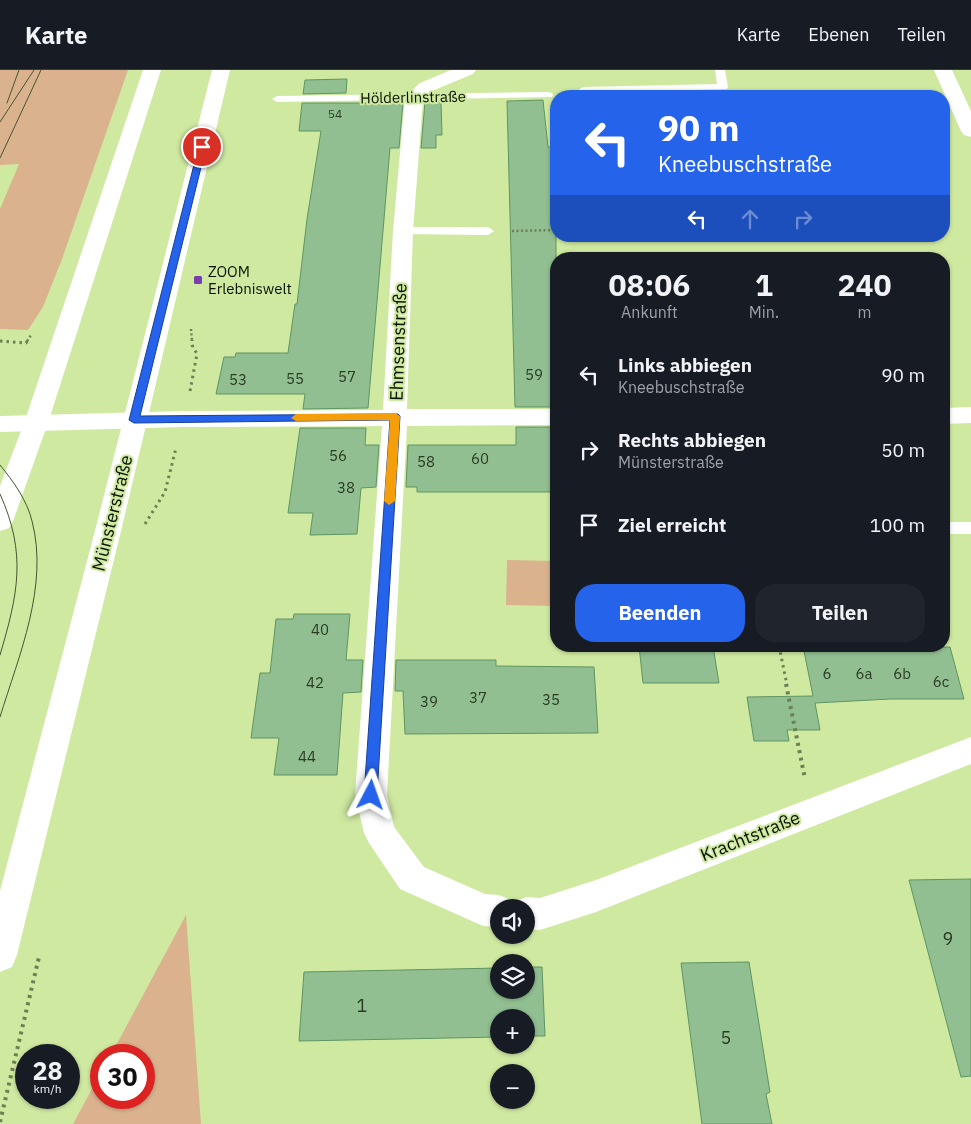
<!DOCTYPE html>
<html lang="de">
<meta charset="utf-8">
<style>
body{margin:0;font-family:"IBM Plex Sans",sans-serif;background:#20242c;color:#f1f3f6;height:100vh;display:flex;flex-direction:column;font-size:19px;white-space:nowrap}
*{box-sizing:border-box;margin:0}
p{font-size:16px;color:#9ea1a6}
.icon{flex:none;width:28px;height:28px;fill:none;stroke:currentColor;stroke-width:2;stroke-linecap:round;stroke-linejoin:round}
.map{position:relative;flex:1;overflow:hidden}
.details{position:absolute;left:550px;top:182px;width:400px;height:400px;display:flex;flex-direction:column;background:#171b24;border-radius:20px;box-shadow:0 1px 4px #0004}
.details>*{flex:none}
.banner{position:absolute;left:550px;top:20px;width:400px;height:152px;border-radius:20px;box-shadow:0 1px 4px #0004;background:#2563eb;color:#fff;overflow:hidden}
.fabs{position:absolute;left:490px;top:829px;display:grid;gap:10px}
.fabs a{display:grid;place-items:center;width:45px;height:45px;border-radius:50%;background:#171b24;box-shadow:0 1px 4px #0004;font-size:25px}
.speed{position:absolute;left:15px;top:974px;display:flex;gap:10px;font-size:25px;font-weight:700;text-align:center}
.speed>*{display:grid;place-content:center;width:65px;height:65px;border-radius:50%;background:#171b24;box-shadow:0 1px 4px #0004;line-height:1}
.speed small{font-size:12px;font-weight:400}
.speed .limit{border:8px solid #d22;background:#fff;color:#111}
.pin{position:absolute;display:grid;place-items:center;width:42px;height:42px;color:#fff;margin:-21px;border:2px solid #fff;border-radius:50%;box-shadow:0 1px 5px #0007}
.me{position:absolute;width:55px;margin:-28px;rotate:4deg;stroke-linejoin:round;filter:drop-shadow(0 0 4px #0008)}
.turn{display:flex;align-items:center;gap:18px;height:105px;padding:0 25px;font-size:22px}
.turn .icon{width:65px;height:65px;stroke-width:2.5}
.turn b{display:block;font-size:35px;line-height:42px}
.lanes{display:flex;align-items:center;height:48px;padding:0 25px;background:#0003;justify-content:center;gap:25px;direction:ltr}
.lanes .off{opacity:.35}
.eta{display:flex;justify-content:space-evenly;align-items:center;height:85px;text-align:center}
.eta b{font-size:30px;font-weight:700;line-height:35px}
.action{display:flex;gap:10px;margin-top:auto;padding:10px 25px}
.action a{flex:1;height:58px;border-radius:20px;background:#2563eb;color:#fff;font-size:20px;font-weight:700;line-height:58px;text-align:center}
.action a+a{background:#20242c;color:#f1f3f6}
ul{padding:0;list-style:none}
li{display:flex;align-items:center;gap:15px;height:75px;padding:0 25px}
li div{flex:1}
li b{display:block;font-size:19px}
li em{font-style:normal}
header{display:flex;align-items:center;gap:30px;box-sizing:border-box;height:70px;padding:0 25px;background:#171b24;border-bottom:1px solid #363941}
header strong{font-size:24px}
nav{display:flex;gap:28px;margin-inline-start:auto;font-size:18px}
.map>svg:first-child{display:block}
.green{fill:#dab38e}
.building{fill:#91bf91;stroke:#5f9560}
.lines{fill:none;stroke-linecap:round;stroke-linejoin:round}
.path-far2{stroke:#6e7f53;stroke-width:2.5;stroke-dasharray:2 2.5;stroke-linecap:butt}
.path-far1{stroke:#6e7f53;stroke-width:3;stroke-dasharray:2.5 4;stroke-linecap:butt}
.path{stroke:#6e7f53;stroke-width:4;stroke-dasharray:3 4.5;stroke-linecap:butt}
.service{fill:#fff;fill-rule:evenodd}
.minor{fill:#fff;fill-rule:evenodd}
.primary{fill:#fff;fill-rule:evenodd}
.tram{stroke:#475433;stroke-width:1}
.route{fill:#2563eb;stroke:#184099}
.slow{fill:#f59e0b}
.poi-dot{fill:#793cb1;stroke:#cfe9a1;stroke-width:2}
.labels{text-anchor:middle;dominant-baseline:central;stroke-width:4;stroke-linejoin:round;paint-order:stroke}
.far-number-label{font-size:12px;fill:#2a3c24}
.far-street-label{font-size:15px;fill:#081000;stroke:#cfe9a1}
.far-poi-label{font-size:15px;fill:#081000;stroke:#cfe9a1;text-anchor:start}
.number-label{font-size:15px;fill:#2a3c24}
.street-label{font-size:18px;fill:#081000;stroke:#cfe9a1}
.near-number-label{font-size:18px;fill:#2a3c24}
</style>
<header>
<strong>Karte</strong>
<nav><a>Karte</a><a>Ebenen</a><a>Teilen</a></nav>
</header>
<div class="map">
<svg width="971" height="1054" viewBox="0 0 971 1054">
<rect width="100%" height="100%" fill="#cfe9a1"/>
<!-- green -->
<g class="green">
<path d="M0 0H128L62 189 43 237 28 260 0 259V139L19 94 0 95Z"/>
<path d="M507 490 556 491V536L506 535Z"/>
<path d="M186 845 201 1054H73L101 1002V1028H144V985H111Z"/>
</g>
<!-- building -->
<g class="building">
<path d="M347 9 346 23 303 24 305 10Z"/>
<path d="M543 30 548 77H553L554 114H556V337H515L507 31Z"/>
<path d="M425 32H441L442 65H436V78H421Z"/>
<path d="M302 33H403L399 78H390L368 338 303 339 305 324H216L224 287H235L236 283H288L295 234H297L307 149 321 61H299Z"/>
<path d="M516 357H556V422H417V417H406L408 375H516Z"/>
<path d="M300 358H366L365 375H379L376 417 361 418 357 464 310 465 313 443H288Z"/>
<path d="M294 544H350L346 590H363L361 622 343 623 337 705H274L279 668H251L260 603H270L276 549H293Z"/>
<path d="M639 576H713L719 613H643Z"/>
<path d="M803 576 913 578 950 577 964 629H890L815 633 820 660H787L789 671H754L747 627 813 626Z"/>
<path d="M396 590H496V596L594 597 598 663 405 664 403 621H395Z"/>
<path d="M971 809V1006L961 1007 909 810Z"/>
<path d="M749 892 770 1022 766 1024 772 1054H702L681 893Z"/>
<path d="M526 897H542L545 966H526V948H499V967L299 971 304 902 499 898V920H526Z"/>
</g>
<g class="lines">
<!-- path-far2 -->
<g class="path-far2">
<path d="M512 161 556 160"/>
<path d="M191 259 192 271"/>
<path d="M27 271 31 265"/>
</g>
<!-- path-far1 -->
<g class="path-far1">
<path d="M0 271 26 273 28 270"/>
<path d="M190 321 197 284 192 275V270"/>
<path d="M145 454 165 422 176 378"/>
<path d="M779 576 787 615"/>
</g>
<!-- path -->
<g class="path">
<path d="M786 614 805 709"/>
<path d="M0 1052 39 887"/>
</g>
<!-- service -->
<g class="service">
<path d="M715 0H725L728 17 727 19 583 23 578 20 583 17 717 14Z"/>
<path d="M548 22 552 23 553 25 552 27 277 32 272 29 277 26Z"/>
<path d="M403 157H488L494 161 488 165 399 164 397 161Z"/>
<rect x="944" y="452" width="27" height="12"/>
</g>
<!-- minor -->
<g class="minor">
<path d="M451 0H476L473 4 432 21 423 29 413 161 407 339H556V355L407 356 387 725 394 757 424 797 485 824 499 825 511 830 513 835 514 832 526 827 540 828 596 810 971 667V694L596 842 540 860 526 859V838H499V857L483 856 400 819 369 773 364 763 355 725 382 356 184 357 0 362V346L184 341 383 340 393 161 405 27 420 13Z"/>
<path d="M934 0H952L971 41V67L964 65 961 61Z"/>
<path d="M971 337V353L944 354V338Z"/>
</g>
<!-- primary -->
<g class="primary">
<path d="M143 0H161L48 353 13 451 9 458 0 461V416L24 353Z"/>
<path d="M212 0H230L122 457 17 885 12 897 0 902V821L96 457Z"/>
</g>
<!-- tram -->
<g class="tram">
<path d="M7 33 19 0"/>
<path d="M0 52 34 0"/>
<path d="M0 88 41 0"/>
<path d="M0 395C13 411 27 430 32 451 49 516 19 585 0 647"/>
<path d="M0 424C27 484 18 524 0 585"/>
</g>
</g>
<!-- route -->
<path class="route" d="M199 75 206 77 140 346 398 344 400 346 377 725 375 729 371 731 366 729 364 725 390 350 134 353 129 350Z"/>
<!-- slow -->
<path class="slow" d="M395 343 400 346 395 431 389 435 384 431 390 350 296 351 291 348 296 344Z"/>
<!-- markers -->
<rect class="poi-dot" x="193" y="205" width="10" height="10" rx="2.5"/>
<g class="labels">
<!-- far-number labels -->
<g class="far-number-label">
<text x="335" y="43">54</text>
</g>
<!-- far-street labels -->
<g class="far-street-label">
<text transform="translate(413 27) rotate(-1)">Hölderlinstraße</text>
</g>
<!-- far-poi labels -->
<g class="far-poi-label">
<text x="208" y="201">ZOOM<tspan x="208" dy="17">Erlebniswelt</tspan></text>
</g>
<!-- number labels -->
<g class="number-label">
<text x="534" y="304">59</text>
<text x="347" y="306">57</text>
<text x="295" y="308">55</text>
<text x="238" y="309">53</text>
<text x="338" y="385">56</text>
<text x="480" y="388">60</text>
<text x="426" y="391">58</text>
<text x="346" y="417">38</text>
<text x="320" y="559">40</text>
<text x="827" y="603">6</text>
<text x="864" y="603">6a</text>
<text x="902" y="603">6b</text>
<text x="941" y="611">6c</text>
<text x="315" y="612">42</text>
<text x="478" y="627">37</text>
<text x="551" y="629">35</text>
<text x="429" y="631">39</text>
<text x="307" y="686">44</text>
</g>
<!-- street labels -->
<g class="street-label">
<text transform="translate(398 272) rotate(-88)">Ehmsenstraße</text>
<text transform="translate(112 443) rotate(-76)">Münsterstraße</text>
<text transform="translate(750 766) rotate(-22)">Krachtstraße</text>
</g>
<!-- near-number labels -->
<g class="near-number-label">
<text x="948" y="868">9</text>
<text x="362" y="935">1</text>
<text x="726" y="967">5</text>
</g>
</g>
</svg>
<div class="fabs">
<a><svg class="icon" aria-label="sound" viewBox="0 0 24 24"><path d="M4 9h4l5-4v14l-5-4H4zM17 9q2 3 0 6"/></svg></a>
<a><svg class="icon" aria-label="layers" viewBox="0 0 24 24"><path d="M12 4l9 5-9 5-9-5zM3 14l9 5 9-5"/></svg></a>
<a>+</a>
<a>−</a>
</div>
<div class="speed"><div>28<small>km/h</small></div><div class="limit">30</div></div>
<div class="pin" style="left:202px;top:77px;background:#d93025"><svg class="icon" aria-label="arrive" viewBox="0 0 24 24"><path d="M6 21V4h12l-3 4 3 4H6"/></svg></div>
<svg class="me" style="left:371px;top:725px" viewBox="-20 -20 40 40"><path d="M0-17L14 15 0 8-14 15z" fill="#2563eb" stroke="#fff" stroke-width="4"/></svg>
<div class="banner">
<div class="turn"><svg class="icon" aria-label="left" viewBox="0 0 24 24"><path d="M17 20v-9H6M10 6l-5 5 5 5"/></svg><div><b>90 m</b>Kneebuschstraße</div></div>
<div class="lanes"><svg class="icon" aria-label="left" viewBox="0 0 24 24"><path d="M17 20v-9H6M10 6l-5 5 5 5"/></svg><svg class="icon off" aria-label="ahead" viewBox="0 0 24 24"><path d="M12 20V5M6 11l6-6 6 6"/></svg><svg class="icon off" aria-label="right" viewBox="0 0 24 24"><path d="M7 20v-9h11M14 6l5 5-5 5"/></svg></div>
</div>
<section class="details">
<div class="eta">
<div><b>08:06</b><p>Ankunft</p></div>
<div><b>1</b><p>Min.</p></div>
<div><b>240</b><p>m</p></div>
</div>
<ul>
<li><svg class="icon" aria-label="left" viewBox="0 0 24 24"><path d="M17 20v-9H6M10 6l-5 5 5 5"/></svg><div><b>Links abbiegen</b><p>Kneebuschstraße</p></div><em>90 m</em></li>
<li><svg class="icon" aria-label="right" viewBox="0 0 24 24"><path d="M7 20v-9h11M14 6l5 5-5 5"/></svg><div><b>Rechts abbiegen</b><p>Münsterstraße</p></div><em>50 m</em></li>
<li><svg class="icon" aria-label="arrive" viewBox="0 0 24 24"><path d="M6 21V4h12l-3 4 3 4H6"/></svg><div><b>Ziel erreicht</b></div><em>100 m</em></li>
</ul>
<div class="action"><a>Beenden</a><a>Teilen</a></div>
</section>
</div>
